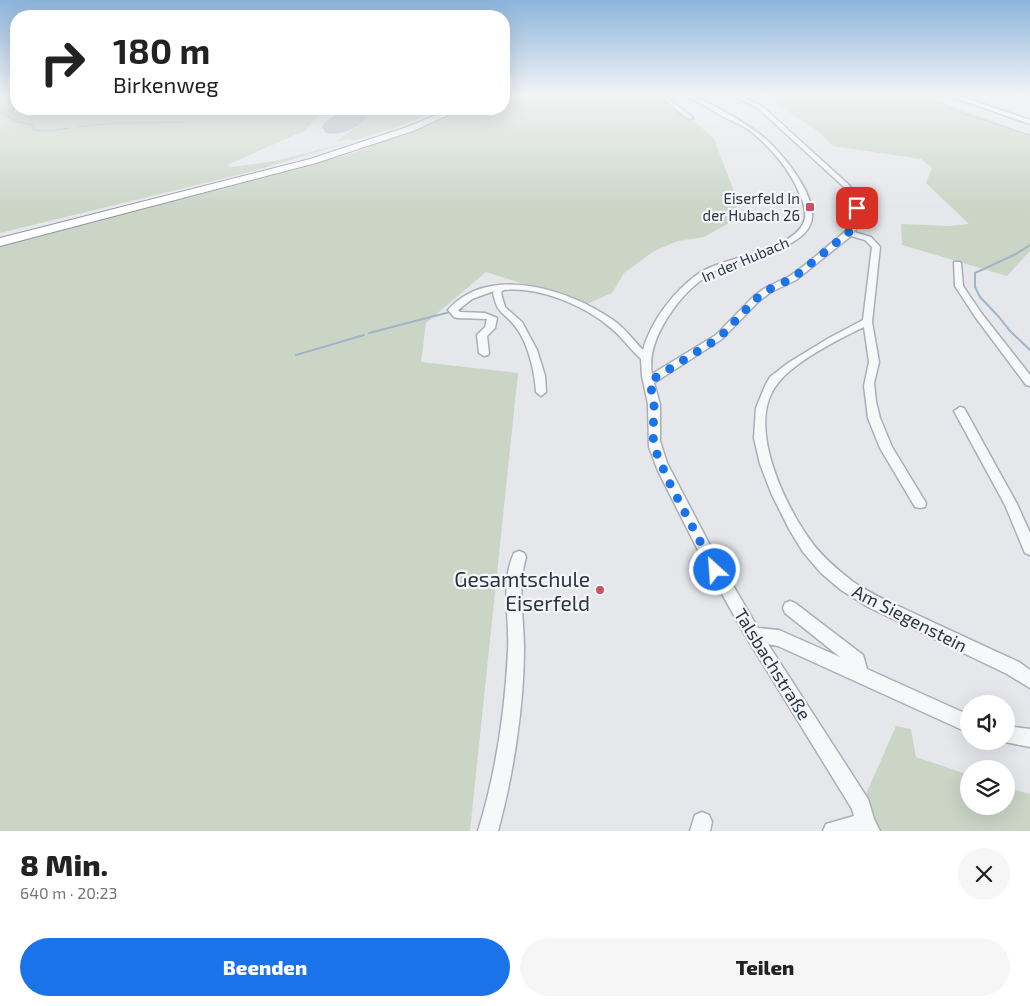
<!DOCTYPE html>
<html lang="de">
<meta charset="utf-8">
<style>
body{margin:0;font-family:"Exo 2",sans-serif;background:#f6f6f6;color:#222;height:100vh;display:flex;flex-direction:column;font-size:19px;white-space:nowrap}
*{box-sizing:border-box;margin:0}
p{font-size:16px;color:#767676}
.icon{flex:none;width:28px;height:28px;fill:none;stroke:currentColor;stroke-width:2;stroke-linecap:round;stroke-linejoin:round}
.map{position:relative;height:831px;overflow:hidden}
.details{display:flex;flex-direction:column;background:#fff;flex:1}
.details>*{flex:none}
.banner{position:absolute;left:10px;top:10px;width:500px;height:105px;border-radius:20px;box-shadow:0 5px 20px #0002;background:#fff;color:#222;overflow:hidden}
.fabs{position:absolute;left:960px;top:695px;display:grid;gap:10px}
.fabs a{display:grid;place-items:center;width:55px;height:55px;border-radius:50%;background:#fff;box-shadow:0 5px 20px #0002;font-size:25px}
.pin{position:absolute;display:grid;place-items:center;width:42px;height:42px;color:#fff;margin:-21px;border-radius:10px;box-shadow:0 2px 8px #0006}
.me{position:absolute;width:55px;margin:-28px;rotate:334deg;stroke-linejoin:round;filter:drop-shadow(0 0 4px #0008)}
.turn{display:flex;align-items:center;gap:18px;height:105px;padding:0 20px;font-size:22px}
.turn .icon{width:65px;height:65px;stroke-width:2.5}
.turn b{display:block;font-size:35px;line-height:42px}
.round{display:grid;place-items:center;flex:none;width:52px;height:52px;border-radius:26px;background:#f6f6f6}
.summary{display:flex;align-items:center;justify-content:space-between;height:85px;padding:0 20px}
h1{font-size:30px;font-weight:800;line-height:38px}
.button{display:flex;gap:10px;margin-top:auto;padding:10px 20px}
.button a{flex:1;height:58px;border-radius:30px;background:#1a73e8;color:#fff;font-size:20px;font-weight:800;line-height:58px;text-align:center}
.button a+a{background:#f6f6f6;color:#222}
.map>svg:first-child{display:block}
.green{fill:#cad5c6}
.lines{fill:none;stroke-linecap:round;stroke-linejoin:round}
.stream-far1{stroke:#a2b4c8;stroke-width:1}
.stream{stroke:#a2b4c8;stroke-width:2}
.runway{fill:#b2b7c0;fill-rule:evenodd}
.minor-casing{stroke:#aaaeb5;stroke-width:3}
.major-casing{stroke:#a5abb6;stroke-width:3}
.highway-casing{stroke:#8d94a1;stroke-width:2}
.minor{fill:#f7f8fa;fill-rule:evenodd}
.major{fill:#fff;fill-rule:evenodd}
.highway{fill:#fff;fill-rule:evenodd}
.route{stroke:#1a73e8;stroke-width:9;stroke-dasharray:0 16.2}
.poi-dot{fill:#c65463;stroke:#f4f6f9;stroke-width:2}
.labels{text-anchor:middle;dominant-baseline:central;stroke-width:4.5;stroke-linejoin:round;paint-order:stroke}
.far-poi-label{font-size:15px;fill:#2d3543;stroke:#f4f6f9;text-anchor:end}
.far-street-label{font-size:15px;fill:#2d3543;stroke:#f4f6f9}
.street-label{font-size:18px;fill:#2d3543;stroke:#f4f6f9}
.near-poi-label{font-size:21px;fill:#2d3543;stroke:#f4f6f9;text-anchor:end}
</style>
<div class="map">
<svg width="1030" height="831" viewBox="0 0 1030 831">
<rect width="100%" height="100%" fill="#e5e7eb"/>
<!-- green -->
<g class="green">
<path d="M504 94H659L685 112 714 139 735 194 737 212 729 223 704 237 678 241 654 251 624 273 612 293 587 304 486 272 426 323 421 362 518 373 470 831H0V245L240 184 350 154 436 123 466 109H504Z"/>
<path d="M760 94H921L1030 135V251L1007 276 902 245 901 224 949 226 969 224 926 183 932 168 921 159 833 146 815 129Z"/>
<path d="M0 96 6 109 16 107V109H325L304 131 227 165 232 167 275 161 350 142 254 171 0 233Z"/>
<path d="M382 109H440L397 127 352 141 350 139 335 142Z"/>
<path d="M896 726 911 729 916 757 969 775V806H1006V787L1030 794V831H881L863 801Z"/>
</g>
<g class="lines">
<!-- stream-far1 -->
<g class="stream-far1">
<path d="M919 94 959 112 1030 135"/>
<path d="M580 96 591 94"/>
<path d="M0 112 18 122 32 125 35 130 49 131 69 128"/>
<path d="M76 127 114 123 185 122"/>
</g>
<!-- stream -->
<g class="stream">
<path d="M1030 245 1016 254 975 273V287L980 297 999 317 1010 331 1030 350"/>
<path d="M460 310 462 309"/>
<path d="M369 333 450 312"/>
<path d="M296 355 364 335"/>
</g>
<!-- runway -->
<path class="runway" d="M345 109H375C365 124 344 137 326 133L322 127 326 121Z"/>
<!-- minor casing -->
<g class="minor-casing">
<g id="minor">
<path d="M657 94H662L693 118 688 119Z"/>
<path d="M679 94C700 94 755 128 770 143 787 160 821 201 810 225 804 239 784 247 770 252 752 259 730 263 713 272 691 285 674 305 662 327 654 342 649 358 652 374L716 335 753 297 765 288 790 276 805 265 846 231 856 218 844 187 758 108 730 94H736L762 106 849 185 856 197 864 218 854 232 871 237 880 247 872 322 879 362 874 383 876 402 880 418 892 447 926 503 925 507 920 508 915 507 880 448 868 418 864 386 869 362 864 327C839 339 795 361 778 383 744 424 786 508 813 544 824 558 838 570 852 581 869 593 889 602 909 611 945 628 982 645 1019 662L1030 670V688L1007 674 868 607 841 590 821 573 803 552 789 529 772 495 760 464 754 438 756 408 765 386 770 377 788 363 829 338 863 320 872 247 865 240 851 236 796 280 771 292 759 301 722 339 654 383 660 404V441L667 463 714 553 758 628 779 630 840 657 785 613 783 608 785 603 790 601 795 603 863 655 867 669 969 715V733L778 646 768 644 868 799 874 819 880 831H823L826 824 854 816 852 809 745 635 704 562 658 471 649 447 648 404 642 376 641 359C630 349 622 337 611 328 584 305 539 286 503 290L501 293 505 307 522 322 537 350 545 376 546 392 541 396 536 392C535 372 528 341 514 325 501 309 498 315 493 293L494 291 472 299 458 310 460 312 485 313 497 318 495 328 487 336 489 353 488 355 484 356 479 353 477 335 485 327 487 319 457 318 454 317 448 310C489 263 570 290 613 320 625 328 633 340 643 350 651 321 674 291 698 274 722 257 790 251 803 224 808 215 804 204 800 195 791 171 770 146 749 130 741 124 731 121 722 116 713 111 705 106 696 101 690 98 683 97 679 94Z"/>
<path d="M954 262H960L961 264 963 286 982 314 1030 375V386L1026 385 976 318 955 286Z"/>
<path d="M960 407 964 408 1017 504 1030 533V555L1025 553 1005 505 954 411Z"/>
<path d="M519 551 524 553 526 557C517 588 524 617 524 649 524 706 513 776 498 831H478C496 773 505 711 508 651 510 617 500 584 514 553Z"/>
<path d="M1006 726 1030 729V747L1000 741H1006Z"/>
<path d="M702 812 709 815 712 822 710 831H690L695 815Z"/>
</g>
</g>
<!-- major casing -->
<g class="major-casing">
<path id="major" d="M944 94H953L1030 120V124Z"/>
</g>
<!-- highway casing -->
<g class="highway-casing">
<path id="highway" d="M451 109H462L413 131 316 163 0 246V238L310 159 407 127Z"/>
</g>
<!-- minor -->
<use href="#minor" class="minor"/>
<!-- major -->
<use href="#major" class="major"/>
<!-- highway -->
<use href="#highway" class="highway"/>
</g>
<!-- sky -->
<linearGradient id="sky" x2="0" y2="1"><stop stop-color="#8cb4db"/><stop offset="0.45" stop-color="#f3f4f6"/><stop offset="1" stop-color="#f3f4f6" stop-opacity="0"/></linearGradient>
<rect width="1030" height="210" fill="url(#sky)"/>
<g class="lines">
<!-- route -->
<path class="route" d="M715 570 668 480 657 454 653 437 654 406 650 381 719 338 756 299 768 290 793 278 808 266 849 232 860 218 857 208"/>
</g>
<!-- markers -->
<g class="poi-dot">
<rect x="805" y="202" width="10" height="10" rx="2.5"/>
<circle cx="600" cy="590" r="5"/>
</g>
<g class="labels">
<!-- far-poi labels -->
<g class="far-poi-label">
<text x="800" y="198">Eiserfeld In<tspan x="800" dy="17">der Hubach 26</tspan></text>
</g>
<!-- far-street labels -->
<g class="far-street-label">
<text transform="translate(745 259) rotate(-23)">In der Hubach</text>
</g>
<!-- street labels -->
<g class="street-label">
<text transform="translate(910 618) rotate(27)">Am Siegenstein</text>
<text transform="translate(773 664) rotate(58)">Talsbachstraße</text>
</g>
<!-- near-poi labels -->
<g class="near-poi-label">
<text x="590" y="578">Gesamtschule<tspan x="590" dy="24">Eiserfeld</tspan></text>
</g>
</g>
</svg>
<div class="fabs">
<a><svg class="icon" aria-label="sound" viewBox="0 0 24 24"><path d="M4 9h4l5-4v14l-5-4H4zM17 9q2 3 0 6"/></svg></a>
<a><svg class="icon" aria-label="layers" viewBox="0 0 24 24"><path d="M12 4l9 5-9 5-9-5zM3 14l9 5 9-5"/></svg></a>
</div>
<div class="pin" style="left:857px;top:208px;background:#d93025"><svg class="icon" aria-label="arrive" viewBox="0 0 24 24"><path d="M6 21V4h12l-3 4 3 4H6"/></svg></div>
<svg class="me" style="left:715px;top:570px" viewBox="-20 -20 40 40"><circle r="17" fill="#1a73e8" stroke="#fff" stroke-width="3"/><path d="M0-11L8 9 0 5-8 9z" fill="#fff"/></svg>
<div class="banner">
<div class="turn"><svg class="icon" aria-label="right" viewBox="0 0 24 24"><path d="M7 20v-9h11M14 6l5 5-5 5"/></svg><div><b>180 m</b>Birkenweg</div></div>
</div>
</div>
<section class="details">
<div class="summary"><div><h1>8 Min.</h1><p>640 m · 20:23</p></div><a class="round"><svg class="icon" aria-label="close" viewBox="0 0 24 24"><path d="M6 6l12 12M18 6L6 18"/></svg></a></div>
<div class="button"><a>Beenden</a><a>Teilen</a></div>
</section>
